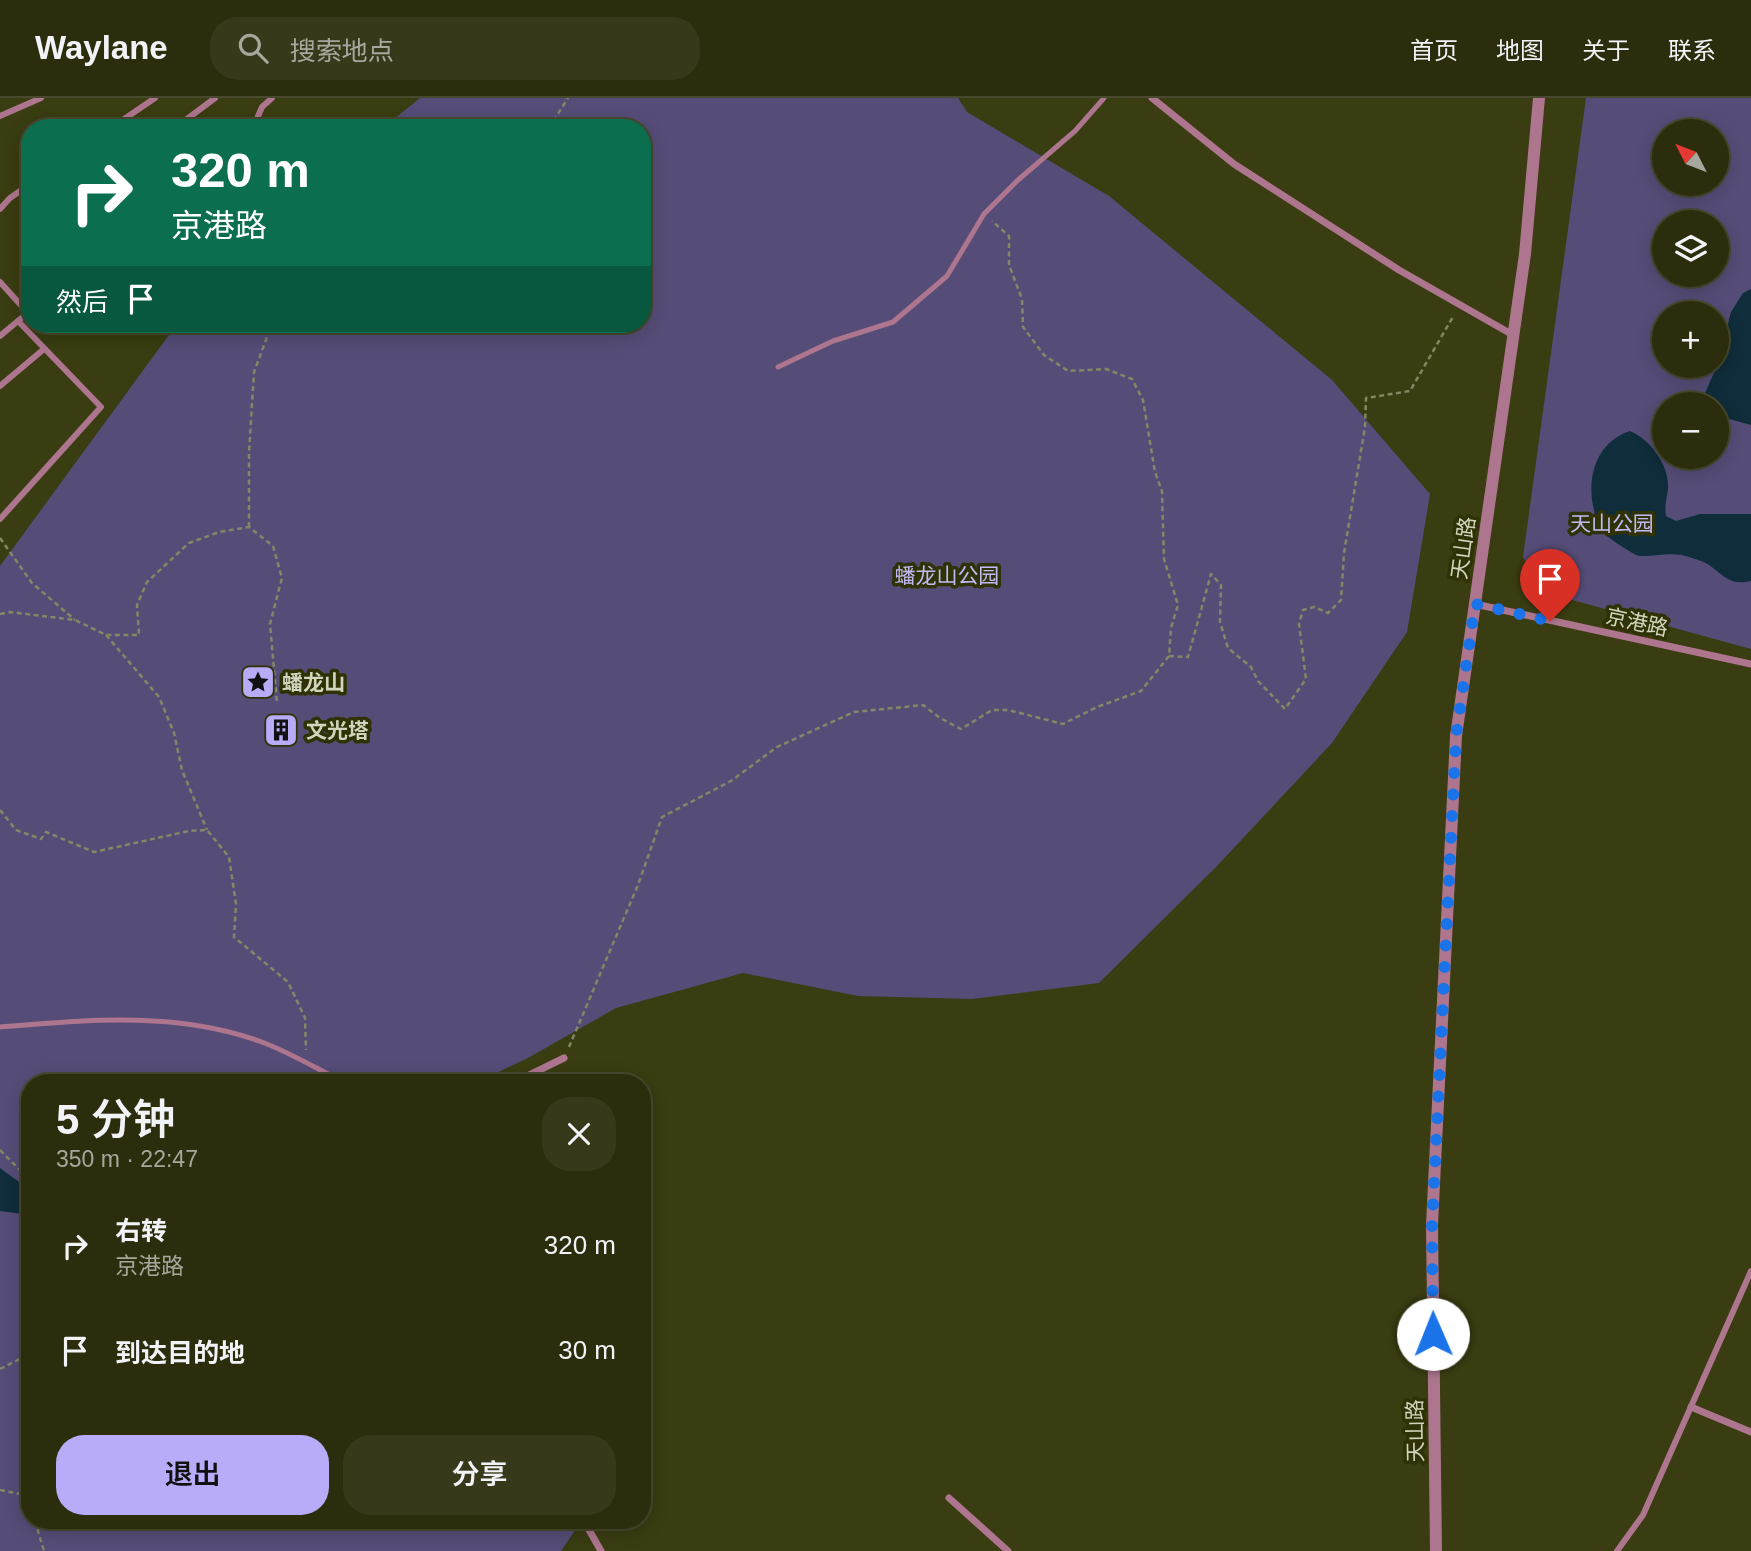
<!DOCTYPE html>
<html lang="zh">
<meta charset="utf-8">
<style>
body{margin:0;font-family:Helvetica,"Noto Sans SC",sans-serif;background:#38391b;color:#f1f3f6;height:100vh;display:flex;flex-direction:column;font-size:26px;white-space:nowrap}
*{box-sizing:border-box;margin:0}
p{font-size:23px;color:#a6a89d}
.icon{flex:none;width:38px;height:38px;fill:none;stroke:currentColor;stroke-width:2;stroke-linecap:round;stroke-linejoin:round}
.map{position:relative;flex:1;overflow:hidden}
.panel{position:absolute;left:21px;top:976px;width:630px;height:455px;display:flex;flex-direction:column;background:#2c2d0d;border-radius:28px;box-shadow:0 4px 18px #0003,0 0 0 2px #48492e}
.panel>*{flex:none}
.top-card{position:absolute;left:21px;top:21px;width:630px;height:214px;border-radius:28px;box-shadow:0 4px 18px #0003,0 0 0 2px #48492e;background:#0b6e4f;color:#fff;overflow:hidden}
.needle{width:46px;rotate:312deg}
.tools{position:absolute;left:1652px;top:21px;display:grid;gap:14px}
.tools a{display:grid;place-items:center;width:77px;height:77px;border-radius:50%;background:#2c2d0d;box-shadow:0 4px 18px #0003,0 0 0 2px #48492e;font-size:35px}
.pin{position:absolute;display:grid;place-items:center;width:60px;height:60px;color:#fff;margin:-72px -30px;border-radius:50% 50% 50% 0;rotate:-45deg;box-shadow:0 0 7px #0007}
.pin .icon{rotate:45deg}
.me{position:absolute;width:77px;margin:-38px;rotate:359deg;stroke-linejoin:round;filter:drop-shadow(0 0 5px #0008)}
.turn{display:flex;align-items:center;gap:24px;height:147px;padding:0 35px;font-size:32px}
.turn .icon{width:91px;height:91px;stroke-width:2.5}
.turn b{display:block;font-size:49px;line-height:60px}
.then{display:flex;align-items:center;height:66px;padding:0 35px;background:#0003;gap:14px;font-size:26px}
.round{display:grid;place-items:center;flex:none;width:74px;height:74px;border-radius:28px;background:#38391b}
.head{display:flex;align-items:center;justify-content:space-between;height:119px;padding:0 35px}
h1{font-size:42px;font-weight:600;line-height:52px}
.action{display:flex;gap:14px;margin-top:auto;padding:14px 35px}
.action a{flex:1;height:80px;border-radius:28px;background:#b8abf7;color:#111;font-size:28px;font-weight:600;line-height:80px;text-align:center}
.action a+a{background:#38391b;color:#f1f3f6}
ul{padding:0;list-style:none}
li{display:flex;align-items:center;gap:21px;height:105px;padding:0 35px}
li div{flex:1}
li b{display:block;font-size:26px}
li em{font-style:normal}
header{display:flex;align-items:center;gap:42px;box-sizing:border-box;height:98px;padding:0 35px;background:#2c2d0d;border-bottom:2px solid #48492e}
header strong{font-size:33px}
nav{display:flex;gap:38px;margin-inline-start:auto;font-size:24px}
.search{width:490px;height:63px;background:#38391b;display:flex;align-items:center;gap:18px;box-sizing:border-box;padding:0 24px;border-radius:28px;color:#a6a89d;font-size:26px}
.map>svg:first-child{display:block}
.green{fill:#554d77;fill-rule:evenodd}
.water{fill:#0f2d3b}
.building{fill:#6f5b18;stroke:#827449;stroke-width:2}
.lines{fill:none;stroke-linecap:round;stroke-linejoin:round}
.path{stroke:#848665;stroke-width:2.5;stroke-dasharray:5 3.5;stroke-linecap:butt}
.service{stroke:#ad768e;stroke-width:5}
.pedestrian{stroke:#ad768e;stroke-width:6}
.minor{stroke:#ad768e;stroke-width:7}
.tertiary{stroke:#ad768e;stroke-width:12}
.route{stroke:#1a73e8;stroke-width:12;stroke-dasharray:0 21.6}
.labels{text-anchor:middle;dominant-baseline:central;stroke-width:7;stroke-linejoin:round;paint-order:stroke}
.park-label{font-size:21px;fill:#c3baf5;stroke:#303205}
.street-label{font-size:21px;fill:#d2d5bd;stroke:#303205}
.poi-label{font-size:21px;font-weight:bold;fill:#d2d5bd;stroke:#303205;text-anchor:start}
</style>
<header>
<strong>Waylane</strong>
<div class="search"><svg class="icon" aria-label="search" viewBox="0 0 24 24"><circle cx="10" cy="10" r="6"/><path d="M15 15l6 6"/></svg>搜索地点</div>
<nav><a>首页</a><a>地图</a><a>关于</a><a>联系</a></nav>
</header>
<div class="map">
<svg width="1751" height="1453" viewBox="0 0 1751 1453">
<rect width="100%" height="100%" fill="#3a3c11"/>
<!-- green -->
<g class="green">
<path d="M420 0H958L967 14 1109 98 1332 282 1430 396 1407 534 1332 645 1218 767 1099 885 972 901 858 898 743 875 616 910 528 960 475 985H30V1423H569L574 1434 561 1453H0V468L177 226H642V30H383Z"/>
<path d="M1586 0H1751V551L1543 494 1523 459ZM1664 33H1717V86H1664ZM1664 124H1717V177H1664ZM1664 215H1717V268H1664ZM1664 306H1717V359H1664Z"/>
</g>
<!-- water -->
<g class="water">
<path d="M1751 191V327L1722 319 1717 314V306L1706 304 1705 295 1717 268 1731 214 1743 195Z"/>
<path d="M1630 333C1650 341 1670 368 1668 391 1667 401 1664 407 1666 418L1676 423 1700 416H1751V483C1731 488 1724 478 1709 467 1703 463 1695 461 1689 459 1671 452 1646 461 1636 457 1626 451 1603 438 1598 428 1595 424 1595 416 1594 412 1586 380 1596 344 1630 333Z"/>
<path d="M0 1070 30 1092V1117L0 1113Z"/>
</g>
<!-- building -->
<path class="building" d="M282 620 291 627 290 638 280 644 270 637 271 625Z"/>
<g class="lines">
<!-- path -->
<g class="path">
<path d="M549 30 568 0"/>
<path d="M249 429V355L254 274 272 226"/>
<path d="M0 440 32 485 75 522"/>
<path d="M0 516 10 514 75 522 106 537H139L137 507 147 484 189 445 219 434 249 429 273 448 282 480 270 526 277 605"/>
<path d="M106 537 159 599 174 635 182 672 207 732"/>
<path d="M1169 558 1188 559 1211 476 1221 487 1220 524 1228 550 1251 569 1258 583 1285 611 1306 581 1299 526 1303 512 1314 509 1328 515 1341 502 1344 455 1365 329 1366 300 1410 293 1454 217"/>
<path d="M0 712 16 732 41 741 46 734 94 754 189 733 207 732 229 759 236 806 234 839 288 884 305 920 306 952"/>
<path d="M569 949 638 787 662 719 731 683 777 649 854 614 923 607 940 620 961 631 992 612H1008L1063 626 1097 609 1141 593 1169 558 1171 530 1178 507 1164 461 1162 393 1155 374 1143 302 1132 281 1106 271 1068 273 1044 257 1023 229 1022 201 1009 167V138L992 123"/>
<path d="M0 1052 30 1082"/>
<path d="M0 1271 30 1256"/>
<path d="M0 1392 25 1397 30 1409"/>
<path d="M35 1423 44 1453"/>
</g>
<!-- service -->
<g class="service">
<path d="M778 269 833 243 893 224 947 178 984 116 1018 82 1075 33 1104 0"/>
<path d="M0 929C87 922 175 913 259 943 288 953 317 971 345 985"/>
</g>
<!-- pedestrian -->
<g class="pedestrian">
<path d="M0 18 41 0"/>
<path d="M111 30 155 0"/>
<path d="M175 30 215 0"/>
<path d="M253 30 262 9 272 0"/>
<path d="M0 111 10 100 30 86"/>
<path d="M0 184 28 215"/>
<path d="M0 238 30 213"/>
<path d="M0 288 44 251"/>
<path d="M0 421 101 309 18 223"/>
<path d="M1617 1453 1643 1417 1751 1173"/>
</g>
<!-- minor -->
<g class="minor">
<path d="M1152 0 1234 66 1399 172 1513 237"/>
<path d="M1475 506 1751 566"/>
<path d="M513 985 564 960"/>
<path d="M1691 1309 1751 1334"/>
<path d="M949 1400 1008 1453"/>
<path d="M584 1423 601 1453"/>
</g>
<!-- tertiary -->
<path class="tertiary" d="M1436 1453 1432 1127 1456 638 1525 156 1539 0"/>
</g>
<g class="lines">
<!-- route -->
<path class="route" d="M1433 1236 1432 1127 1456 638 1475 506 1550 523"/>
</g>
<!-- icons -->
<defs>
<g id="sight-square" transform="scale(1.75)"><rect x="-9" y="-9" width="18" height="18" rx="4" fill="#b8abf7" stroke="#303205"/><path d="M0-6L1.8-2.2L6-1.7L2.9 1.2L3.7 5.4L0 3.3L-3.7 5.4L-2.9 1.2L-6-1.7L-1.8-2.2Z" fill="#111"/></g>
<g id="building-square" transform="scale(1.75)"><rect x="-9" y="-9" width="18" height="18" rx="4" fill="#b8abf7" stroke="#303205"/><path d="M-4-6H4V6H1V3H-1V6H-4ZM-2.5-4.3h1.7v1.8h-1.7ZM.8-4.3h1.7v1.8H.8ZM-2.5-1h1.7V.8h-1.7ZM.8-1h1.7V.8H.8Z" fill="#111"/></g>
</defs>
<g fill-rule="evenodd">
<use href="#sight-square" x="258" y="584"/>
<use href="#building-square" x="281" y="632"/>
</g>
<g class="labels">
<!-- park labels -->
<g class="park-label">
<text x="1612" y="425">天山公园</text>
<text x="947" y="477">蟠龙山公园</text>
</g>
<!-- street labels -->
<g class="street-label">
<text transform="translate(1463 450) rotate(-82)">天山路</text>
<text transform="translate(1637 524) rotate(12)">京港路</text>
<text transform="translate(1415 1333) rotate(-91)">天山路</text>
</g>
<!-- poi labels -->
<g class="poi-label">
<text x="282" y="584">蟠龙山</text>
<text x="306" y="632">文光塔</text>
</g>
</g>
</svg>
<div class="tools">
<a><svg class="needle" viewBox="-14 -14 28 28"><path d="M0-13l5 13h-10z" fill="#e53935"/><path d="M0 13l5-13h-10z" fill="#a6a89d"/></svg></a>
<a><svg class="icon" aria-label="layers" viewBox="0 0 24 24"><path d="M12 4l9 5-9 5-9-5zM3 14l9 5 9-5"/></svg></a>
<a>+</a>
<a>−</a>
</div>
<div class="pin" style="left:1550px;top:523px;background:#d93025"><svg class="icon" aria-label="arrive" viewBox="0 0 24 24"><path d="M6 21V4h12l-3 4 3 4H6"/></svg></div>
<svg class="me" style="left:1433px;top:1236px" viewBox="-20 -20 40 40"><circle r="19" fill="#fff"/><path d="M0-13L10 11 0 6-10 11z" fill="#1a73e8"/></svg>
<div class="top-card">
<div class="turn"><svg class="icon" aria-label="right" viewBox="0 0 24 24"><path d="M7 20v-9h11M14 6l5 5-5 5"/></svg><div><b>320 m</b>京港路</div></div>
<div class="then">然后<svg class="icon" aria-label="arrive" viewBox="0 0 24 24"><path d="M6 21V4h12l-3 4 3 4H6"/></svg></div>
</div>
<section class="panel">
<div class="head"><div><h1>5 分钟</h1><p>350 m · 22:47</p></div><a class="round"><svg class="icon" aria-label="close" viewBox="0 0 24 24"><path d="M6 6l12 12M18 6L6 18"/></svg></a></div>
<ul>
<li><svg class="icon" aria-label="right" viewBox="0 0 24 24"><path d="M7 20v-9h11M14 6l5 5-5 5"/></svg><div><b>右转</b><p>京港路</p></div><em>320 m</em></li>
<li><svg class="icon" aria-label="arrive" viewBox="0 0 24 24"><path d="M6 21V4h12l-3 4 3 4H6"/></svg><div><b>到达目的地</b></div><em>30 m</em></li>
</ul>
<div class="action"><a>退出</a><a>分享</a></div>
</section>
</div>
